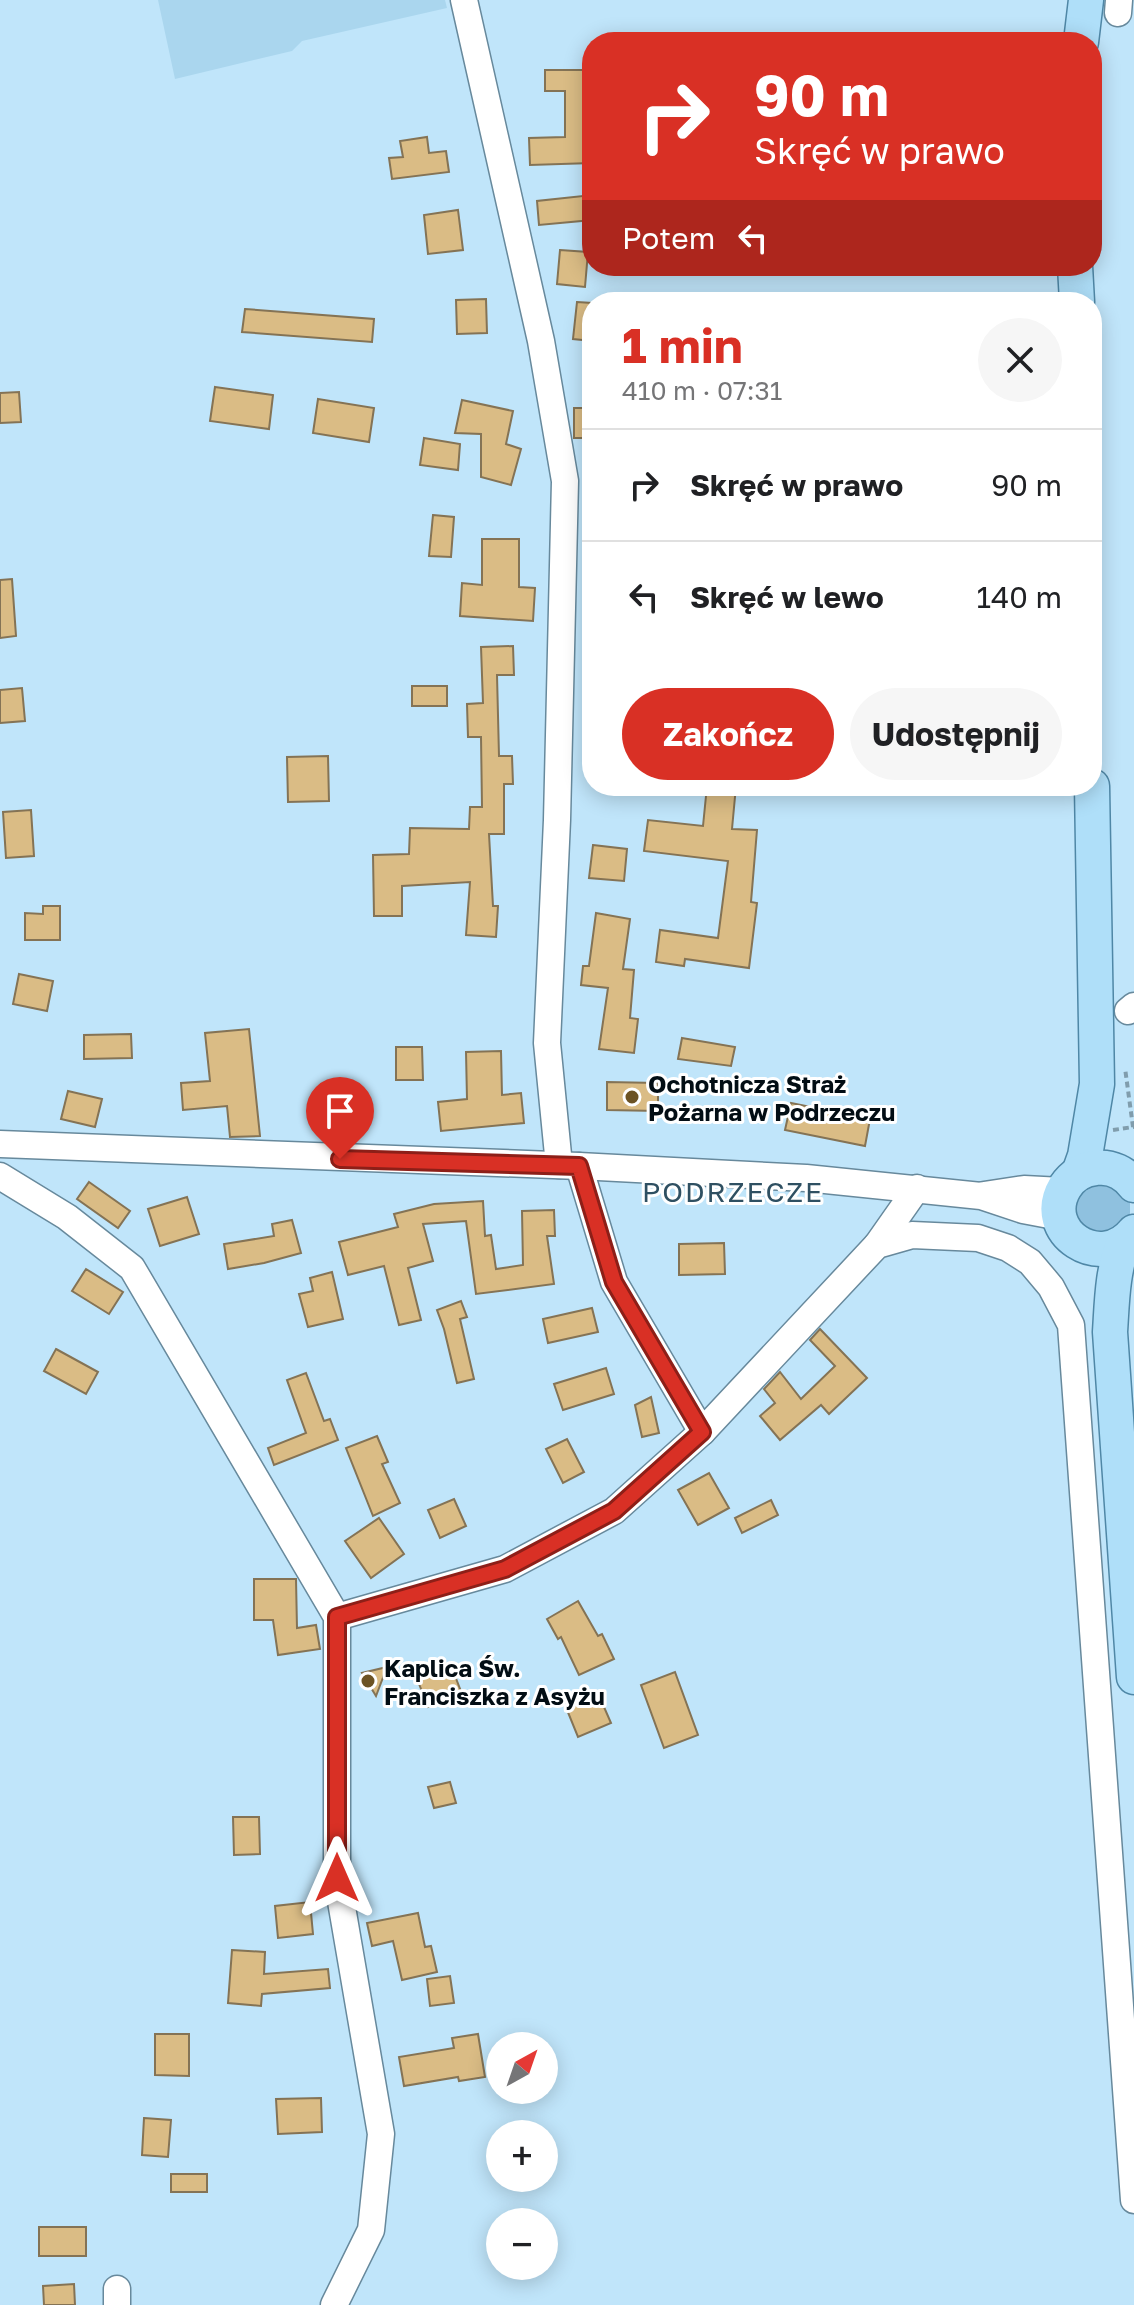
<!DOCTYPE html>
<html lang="pl">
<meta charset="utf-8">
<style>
body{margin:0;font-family:"Golos Text",sans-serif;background:#f6f6f6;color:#202124;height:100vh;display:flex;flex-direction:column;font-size:30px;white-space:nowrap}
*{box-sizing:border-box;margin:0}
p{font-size:26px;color:#757577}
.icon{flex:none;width:44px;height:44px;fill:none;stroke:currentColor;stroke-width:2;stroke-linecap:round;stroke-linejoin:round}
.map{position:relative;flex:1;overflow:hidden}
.side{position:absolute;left:582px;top:292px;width:520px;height:504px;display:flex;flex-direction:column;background:#fff;border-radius:32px;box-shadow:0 4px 20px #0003}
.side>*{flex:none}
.banner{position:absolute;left:582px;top:32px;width:520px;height:244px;border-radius:32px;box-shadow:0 4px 20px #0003;background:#d93025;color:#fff;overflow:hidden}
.needle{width:52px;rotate:40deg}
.buttons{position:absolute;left:486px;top:2032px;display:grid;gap:16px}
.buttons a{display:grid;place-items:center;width:72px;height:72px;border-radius:50%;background:#fff;box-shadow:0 4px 20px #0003;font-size:40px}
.pin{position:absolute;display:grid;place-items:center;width:68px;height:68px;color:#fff;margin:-82px -34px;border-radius:50% 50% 50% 0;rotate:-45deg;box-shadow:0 0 8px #0007}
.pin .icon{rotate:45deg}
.me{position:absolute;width:88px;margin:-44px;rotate:0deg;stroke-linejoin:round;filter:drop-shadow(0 0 6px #0008)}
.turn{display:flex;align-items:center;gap:28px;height:168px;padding:0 40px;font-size:36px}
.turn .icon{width:104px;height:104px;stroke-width:2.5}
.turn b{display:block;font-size:56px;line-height:68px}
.then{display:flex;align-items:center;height:76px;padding:0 40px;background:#0003;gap:16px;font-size:30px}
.round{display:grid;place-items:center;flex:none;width:84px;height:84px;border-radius:42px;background:#f6f6f6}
.summary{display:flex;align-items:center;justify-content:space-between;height:136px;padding:0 40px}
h1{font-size:48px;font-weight:700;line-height:60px;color:#d93025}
.primary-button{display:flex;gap:16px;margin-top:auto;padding:16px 40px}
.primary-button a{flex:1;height:92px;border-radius:48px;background:#d93025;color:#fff;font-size:32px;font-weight:700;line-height:92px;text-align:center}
.primary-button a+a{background:#f6f6f6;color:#202124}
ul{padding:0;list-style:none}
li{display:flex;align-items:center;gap:24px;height:112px;padding:0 40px;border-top:2px solid #e0e0e0}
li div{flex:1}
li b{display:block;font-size:30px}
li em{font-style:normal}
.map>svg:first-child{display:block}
.built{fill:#aad6ee}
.green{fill:#8fc1df}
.building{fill:#dabc85;stroke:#847355;stroke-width:2}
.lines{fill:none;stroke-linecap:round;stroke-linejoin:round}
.minor-casing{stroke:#67899c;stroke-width:29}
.major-casing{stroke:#4f87a6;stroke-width:37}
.path{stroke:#809dad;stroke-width:4;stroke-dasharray:6 4;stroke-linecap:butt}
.minor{stroke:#fff;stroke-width:26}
.major{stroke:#afdff9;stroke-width:34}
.route-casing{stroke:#8d1f18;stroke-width:20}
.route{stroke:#d93025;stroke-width:14}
.poi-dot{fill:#6c5324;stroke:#fff;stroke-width:3}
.labels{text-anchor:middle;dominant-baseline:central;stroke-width:6;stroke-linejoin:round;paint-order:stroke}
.poi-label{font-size:24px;font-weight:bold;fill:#020d14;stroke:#fff;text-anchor:start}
.quarter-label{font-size:28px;letter-spacing:2px;fill:#2f5062;stroke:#fff}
</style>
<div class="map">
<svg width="1134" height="2305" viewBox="0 0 1134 2305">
<rect width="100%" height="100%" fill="#c0e5fa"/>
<!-- built -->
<path class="built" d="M158 0H445L447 8 302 41 292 51 175 79Z"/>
<!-- green -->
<path class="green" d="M1098 1177 1130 1198V1218L1108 1238 1073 1222V1192Z"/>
<!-- building -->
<g class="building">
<path d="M545 70H592V90H588L587 138 592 137V163L530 165 529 138 565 137V91H545Z"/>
<path d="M427 137 429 153 446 151 449 172 392 179 389 158 403 157 400 141Z"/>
<path d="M592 195V220L539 225 537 201Z"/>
<path d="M458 210 463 250 428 254 424 215Z"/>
<path d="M560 250 588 252 585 287 557 284Z"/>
<path d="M486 299 487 333 457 334 456 300Z"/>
<path d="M577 302 592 303V341L573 339Z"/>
<path d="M245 309 374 319 372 342 242 332Z"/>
<path d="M215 387 273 395 269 429 210 421Z"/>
<path d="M19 392 21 422 0 423V393Z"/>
<path d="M318 399 374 408 369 442 313 433Z"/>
<path d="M462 400 513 411 506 444 521 449 511 485 481 477V434L455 433Z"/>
<rect x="574" y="408" width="18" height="30"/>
<path d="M424 438 460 444 458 470 420 465Z"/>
<path d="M433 515 454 517 451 557 429 556Z"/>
<path d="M482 539H519V587L535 588 533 621 460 616 462 583 482 585Z"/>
<path d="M12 579 16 636 0 638V580Z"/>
<path d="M513 646 514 675H497L499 756H512L513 784H504V834H489L493 906H498L496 937 466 935 470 882 402 886V916H374L373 855 409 854 410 828 469 829 470 807H482L481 737H468L467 704 483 703 481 647Z"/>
<rect x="412" y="686" width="35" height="20"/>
<path d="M22 688 25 721 0 723V690Z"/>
<path d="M328 756 329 801 288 802 287 757Z"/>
<path d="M707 786H736L732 829 757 830 751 902 757 903 749 968 685 959 684 966 656 962 660 930 718 938 728 861 644 851 648 820 703 826Z"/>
<path d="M31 810 34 856 6 858 3 812Z"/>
<path d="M593 845 627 849 624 881 589 878Z"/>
<path d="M43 906H60V940H25V913L43 914Z"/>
<path d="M596 913 630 919 623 969 634 970 630 1018 638 1019 634 1053 599 1049 608 988 581 985 583 966H589Z"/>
<path d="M19 974 53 981 47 1011 13 1004Z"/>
<path d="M249 1029 260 1136 230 1137 227 1106 183 1110 181 1083 210 1081 205 1033Z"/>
<path d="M131 1034 132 1058 84 1059V1035Z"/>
<path d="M682 1038 735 1047 731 1066 678 1059Z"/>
<path d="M396 1047H422L423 1080H396Z"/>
<path d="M501 1051 502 1095 521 1093 524 1123 441 1131 438 1102 467 1099 466 1052Z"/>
<path d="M607 1082 658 1083V1111L607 1110Z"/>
<path d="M68 1091 102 1099 95 1127 61 1119Z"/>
<path d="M791 1103 870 1119 865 1146 785 1130Z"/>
<path d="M89 1182 130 1211 118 1228 77 1199Z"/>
<path d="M187 1197 199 1234 160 1246 148 1209Z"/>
<path d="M483 1201 485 1236 491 1235 496 1269 523 1265 522 1211 554 1210 555 1236H547L554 1284 476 1294 466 1221 423 1224 433 1261 408 1268 421 1320 399 1325 384 1266 348 1275 339 1242 398 1227 394 1214 434 1204Z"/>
<path d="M292 1220 301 1253 264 1263 228 1269 224 1244 274 1236 272 1224Z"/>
<path d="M724 1243 725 1274 679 1275V1244Z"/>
<path d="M86 1269 123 1292 109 1314 72 1291Z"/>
<path d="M332 1272 343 1319 308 1327 299 1294 313 1291 310 1278Z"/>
<path d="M461 1301 467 1317 460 1319 474 1379 457 1383 444 1329 437 1310Z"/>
<path d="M592 1308 598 1332 548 1343 543 1319Z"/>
<path d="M820 1329 867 1378 829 1414 821 1405 780 1440 760 1416 775 1403 764 1389 780 1372 801 1399 835 1366 810 1340Z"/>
<path d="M56 1349 98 1372 86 1394 44 1371Z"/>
<path d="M606 1368 614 1394 563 1410 554 1384Z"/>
<path d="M306 1373 324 1421 330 1419 338 1440 274 1465 268 1448 306 1433 287 1380Z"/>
<path d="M651 1397 659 1433 642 1437 635 1405Z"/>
<path d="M377 1436 388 1462 382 1464 400 1503 373 1516 346 1448Z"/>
<path d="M567 1439 584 1472 563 1483 546 1449Z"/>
<path d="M709 1473 729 1508 698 1525 678 1490Z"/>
<path d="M454 1499 466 1526 440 1538 428 1510Z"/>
<path d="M771 1500 778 1515 742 1533 735 1518Z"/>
<path d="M379 1518 404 1554 371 1578 345 1541Z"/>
<path d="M254 1579H296L297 1628 316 1625 320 1649 278 1655 273 1620H254Z"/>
<path d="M578 1601 598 1636 602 1634 614 1659 579 1675 561 1637 558 1639 547 1619Z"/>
<path d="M450 1663 462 1694 428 1707 416 1676Z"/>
<path d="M387 1667 376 1696 362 1673Z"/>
<path d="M675 1672 698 1735 664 1748 641 1685Z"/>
<path d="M597 1691 611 1723 578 1737 565 1705Z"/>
<path d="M450 1782 456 1803 434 1808 428 1787Z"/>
<path d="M233 1817H259L260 1854 234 1855Z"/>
<path d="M310 1902 313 1934 278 1938 275 1906Z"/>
<path d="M418 1913 425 1947 431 1946 437 1972 402 1980 393 1941 372 1946 367 1923Z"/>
<path d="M232 1950 265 1952 264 1974 328 1969 330 1988 262 1994 261 2006 228 2003Z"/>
<path d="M450 1976 454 2003 430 2006 427 1979Z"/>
<path d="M155 2034H189V2076L155 2075Z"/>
<path d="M478 2034 485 2077 459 2081 458 2077 404 2086 399 2057 454 2048 452 2038Z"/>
<path d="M321 2098 322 2132 278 2134 276 2099Z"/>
<path d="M144 2118 171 2120 168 2157 142 2155Z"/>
<rect x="171" y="2174" width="36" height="18"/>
<rect x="39" y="2227" width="47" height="29"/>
<path d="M74 2284 75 2305H44L43 2286Z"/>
</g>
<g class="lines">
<!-- minor casing -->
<g class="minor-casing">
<g id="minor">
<path d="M464 0 541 341 565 481 557 820 547 1043 559 1165"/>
<path d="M1118 13 1119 0"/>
<path d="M1128 1011 1134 1006"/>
<path d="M0 1144 579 1166 806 1178 981 1196 1023 1210 1060 1217"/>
<path d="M579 1166 614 1282 702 1432 877 1245 912 1235 978 1238 1008 1248 1030 1262 1051 1287 1071 1325 1134 2200"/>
<path d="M0 1176 67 1217 132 1268 337 1617V1878L381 2134 371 2230 334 2305"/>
<path d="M984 1195 1024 1189 1062 1191"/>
<path d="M877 1245 917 1188"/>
<path d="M337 1617 505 1569 614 1511 702 1432"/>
<path d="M117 2305V2289"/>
</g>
</g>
<!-- major casing -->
<g class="major-casing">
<g id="major">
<path d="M1081 42 1086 0"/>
<path d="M1075 266 1077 302"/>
<path d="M1079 1173 1085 1156 1097 1084 1092 786"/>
<path d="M1134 1185C1125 1173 1111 1166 1096 1168 1083 1169 1072 1176 1065 1187 1038 1232 1101 1273 1134 1232"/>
<path d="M1124 1242C1112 1271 1112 1302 1110 1332L1134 1677"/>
</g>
</g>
<!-- path -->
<path class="path" d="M1113 1130 1133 1127 1125 1068"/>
<!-- minor -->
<use href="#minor" class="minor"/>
<!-- major -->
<use href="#major" class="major"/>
</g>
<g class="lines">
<!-- route casing -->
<g class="route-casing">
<path id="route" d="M337 1878V1617L505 1569 614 1511 702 1432 614 1282 579 1166 340 1159"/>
</g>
<!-- route -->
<use href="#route" class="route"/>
</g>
<!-- markers -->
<g class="poi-dot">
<circle cx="632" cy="1097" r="8"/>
<circle cx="368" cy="1681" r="8"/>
</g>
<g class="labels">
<!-- poi labels -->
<g class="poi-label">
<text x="648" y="1083">Ochotnicza Straż<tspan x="648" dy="28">Pożarna w Podrzeczu</tspan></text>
<text x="384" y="1667">Kaplica Św.<tspan x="384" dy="28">Franciszka z Asyżu</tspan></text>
</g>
<!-- quarter labels -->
<g class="quarter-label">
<text x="733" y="1191">PODRZECZE</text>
</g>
</g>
</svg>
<div class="buttons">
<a><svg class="needle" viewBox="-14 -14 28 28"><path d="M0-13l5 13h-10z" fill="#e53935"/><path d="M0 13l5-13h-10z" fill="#757577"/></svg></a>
<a>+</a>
<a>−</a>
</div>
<div class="pin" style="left:340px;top:1159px;background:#d93025"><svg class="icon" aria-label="arrive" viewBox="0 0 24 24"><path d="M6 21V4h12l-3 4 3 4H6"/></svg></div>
<svg class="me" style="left:337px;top:1878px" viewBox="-20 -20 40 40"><path d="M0-17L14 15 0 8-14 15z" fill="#d93025" stroke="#fff" stroke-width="4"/></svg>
<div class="banner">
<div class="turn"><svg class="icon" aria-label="right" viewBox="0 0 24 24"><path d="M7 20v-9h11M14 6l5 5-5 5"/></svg><div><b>90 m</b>Skręć w prawo</div></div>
<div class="then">Potem<svg class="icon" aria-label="left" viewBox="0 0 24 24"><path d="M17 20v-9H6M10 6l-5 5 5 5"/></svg></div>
</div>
<section class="side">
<div class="summary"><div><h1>1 min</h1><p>410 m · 07:31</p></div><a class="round"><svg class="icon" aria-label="close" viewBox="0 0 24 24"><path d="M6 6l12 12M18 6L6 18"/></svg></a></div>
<ul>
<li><svg class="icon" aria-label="right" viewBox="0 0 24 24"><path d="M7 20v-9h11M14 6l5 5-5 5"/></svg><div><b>Skręć w prawo</b></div><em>90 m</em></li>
<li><svg class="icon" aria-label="left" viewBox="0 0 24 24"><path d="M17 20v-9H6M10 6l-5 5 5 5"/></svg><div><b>Skręć w lewo</b></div><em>140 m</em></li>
</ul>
<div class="primary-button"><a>Zakończ</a><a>Udostępnij</a></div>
</section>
</div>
